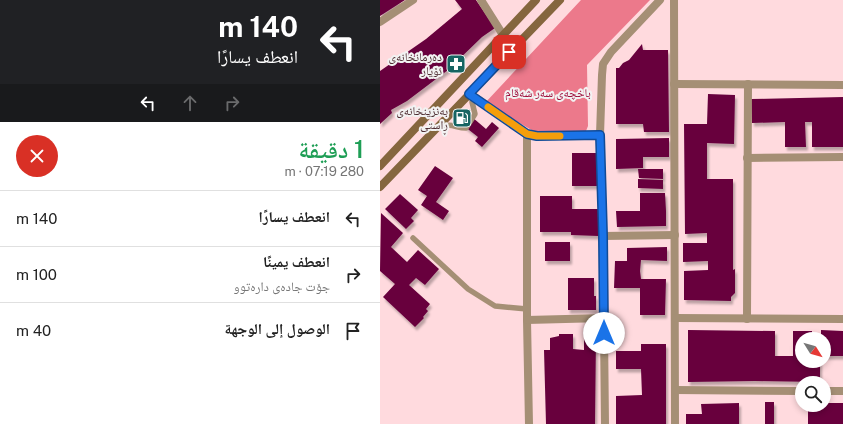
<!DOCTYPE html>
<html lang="ar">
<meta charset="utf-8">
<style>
body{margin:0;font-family:"Public Sans","Noto Naskh Arabic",sans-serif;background:#f6f6f6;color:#222;direction:rtl;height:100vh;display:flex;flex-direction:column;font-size:15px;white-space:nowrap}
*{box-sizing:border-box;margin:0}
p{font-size:13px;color:#767676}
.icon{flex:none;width:22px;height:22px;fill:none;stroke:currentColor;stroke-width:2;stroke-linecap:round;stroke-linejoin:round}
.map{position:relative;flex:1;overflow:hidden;direction:ltr}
.details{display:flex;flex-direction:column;background:#fff;width:380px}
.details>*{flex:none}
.top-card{background:#202124;color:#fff;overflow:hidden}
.needle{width:26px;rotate:127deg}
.fabs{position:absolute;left:415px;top:332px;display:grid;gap:8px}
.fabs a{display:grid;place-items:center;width:36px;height:36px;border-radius:50%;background:#fff;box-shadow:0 2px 6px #0003;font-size:20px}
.pin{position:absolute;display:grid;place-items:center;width:34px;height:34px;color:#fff;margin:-17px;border-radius:8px;box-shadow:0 2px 6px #0006}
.me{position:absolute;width:44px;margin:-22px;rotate:0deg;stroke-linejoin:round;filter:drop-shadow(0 0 3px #0008)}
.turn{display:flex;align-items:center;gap:14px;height:84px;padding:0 16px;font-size:18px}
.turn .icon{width:52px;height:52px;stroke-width:2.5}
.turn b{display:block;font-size:28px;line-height:34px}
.lanes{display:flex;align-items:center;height:38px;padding:0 16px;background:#0003;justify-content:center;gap:20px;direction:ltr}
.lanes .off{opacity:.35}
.round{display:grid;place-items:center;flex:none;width:42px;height:42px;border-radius:21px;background:#f6f6f6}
.overview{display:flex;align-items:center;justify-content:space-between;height:68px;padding:0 16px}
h1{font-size:24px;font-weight:600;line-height:30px;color:#1e9e55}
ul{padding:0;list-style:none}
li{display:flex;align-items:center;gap:12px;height:56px;padding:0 16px;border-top:1px solid #e0e0e0}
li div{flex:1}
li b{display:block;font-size:15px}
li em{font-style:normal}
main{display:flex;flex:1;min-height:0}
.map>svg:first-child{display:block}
.forest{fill:#ec798b}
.building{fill:#67003e;filter:url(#shadow)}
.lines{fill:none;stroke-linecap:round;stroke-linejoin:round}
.service{stroke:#a58f75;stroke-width:5.5}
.minor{stroke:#a58f75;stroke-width:8}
.secondary{stroke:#85663e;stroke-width:8}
.route-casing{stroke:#114b97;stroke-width:10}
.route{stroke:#1a73e8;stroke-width:7}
.slow{stroke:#f59e0b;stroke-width:7}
.labels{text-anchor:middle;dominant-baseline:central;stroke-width:4;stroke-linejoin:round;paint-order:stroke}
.poi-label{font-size:12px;fill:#4d2b30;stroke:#f2f2f2;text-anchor:end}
.park-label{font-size:12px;fill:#9e0f3c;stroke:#f2f2f2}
</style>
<main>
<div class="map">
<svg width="463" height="424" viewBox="0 0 463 424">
<defs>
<filter id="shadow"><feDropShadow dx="2" dy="3.5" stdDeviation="1" flood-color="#0004"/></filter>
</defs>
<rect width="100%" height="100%" fill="#ffdade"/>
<!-- forest -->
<path class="forest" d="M201 0H270L207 65 208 126 206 131 155 132 105 103Z"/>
<!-- building -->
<g class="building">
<path d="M0 0H25L0 16Z"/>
<path d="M75 0H96L115 28 102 37 68 70 27 101 11 110 12 113 0 124V71L46 39 82 9Z"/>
<path d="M262 44 263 50H288L289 132H264L263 124H236V68H239L243 63 249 60Z"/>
<path d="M328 94 355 95 354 144 327 143V179H353V270L355 269V293L351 297V301L304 300V271L328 270V261L303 262V243H327V233L305 234 304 124H327Z"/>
<path d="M463 97V147H432V122H425L426 147H405V122L372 123 371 99Z"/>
<path d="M92 117 106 129 112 122 119 128 102 147 95 141 98 137 84 126Z"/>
<path d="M289 138V157H263V168L236 169V139Z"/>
<path d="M192 153H218L217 186H192Z"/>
<path d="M55 166 73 178 56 202 69 211 63 220 41 205 47 196 38 190Z"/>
<path d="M258 169H283V179L259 178Z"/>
<path d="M258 179 283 180V189L258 188Z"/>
<path d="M260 193H285L286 211V226L237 227 236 211H260Z"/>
<path d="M20 194 38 210 31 218 34 221 26 229 5 209Z"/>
<path d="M160 196H192V209H218V236L191 235V232H160Z"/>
<path d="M1 213 23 233 11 247 27 262 38 250 59 269 45 285 36 278 29 285 50 304 46 309 48 311 43 317 44 318 35 327 3 297 15 284 0 271Z"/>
<rect x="165" y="242" width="25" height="19"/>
<path d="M287 247V261L261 260 260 271 261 279H286L285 315H260V288H234L235 261H247V248Z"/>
<path d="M188 278H214V296H216V310H188Z"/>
<path d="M308 330 395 331V356H413V331H432V339H422V361H440V382L375 381 308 382Z"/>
<path d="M441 330 463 331V356H444V339H441Z"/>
<path d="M179 334H193V349L204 350V336H216L215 424H166L164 350H170V338L179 336Z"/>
<path d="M261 344H286V424H236V396L262 395 261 369H236V351H261Z"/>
<rect x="385" y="402" width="9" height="22"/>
<path d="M359 403V424H306V414H322L321 404Z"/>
<path d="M444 403H463V424H428V405H444Z"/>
</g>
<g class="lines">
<!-- service -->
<g class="service">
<path d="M60 128C71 122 75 128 86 128L95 114 92 102 93 97"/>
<path d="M33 238 88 289 115 306 147 309"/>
</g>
<!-- minor -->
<g class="minor">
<path d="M101 0 123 35"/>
<path d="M294 0 295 424"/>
<path d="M0 22 33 0"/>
<path d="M294 84 463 85"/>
<path d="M89 93 147 134 157 136 220 135"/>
<path d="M147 134V320L149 424"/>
<path d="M367 158 463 157"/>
<path d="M223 236 295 235"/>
<path d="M295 318 463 319"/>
<path d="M367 319 368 84"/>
<path d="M147 320 224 318"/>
<path d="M295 390 422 391"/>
<path d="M444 391H463"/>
<path d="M225 424 223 236 220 135 222 75 223 64 231 52 280 0"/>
</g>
<!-- secondary -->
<g class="secondary">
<path d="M0 166 156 0"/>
<path d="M0 187 180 0"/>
</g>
</g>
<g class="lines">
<!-- route casing -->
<g class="route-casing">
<path id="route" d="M129 52 89 94 147 134 157 136 220 135 223 236 224 333"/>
</g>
<!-- route -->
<use href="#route" class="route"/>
<!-- slow -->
<path class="slow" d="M108 107 147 134 157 136H180"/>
</g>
<!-- icons -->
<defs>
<g id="pharmacy-square" transform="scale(1)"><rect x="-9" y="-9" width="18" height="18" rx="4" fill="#166462" stroke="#f2f2f2"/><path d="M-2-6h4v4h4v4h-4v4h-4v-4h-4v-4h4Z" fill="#fff"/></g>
<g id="fuel-square" transform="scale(1)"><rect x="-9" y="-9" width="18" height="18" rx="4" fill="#166462" stroke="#f2f2f2"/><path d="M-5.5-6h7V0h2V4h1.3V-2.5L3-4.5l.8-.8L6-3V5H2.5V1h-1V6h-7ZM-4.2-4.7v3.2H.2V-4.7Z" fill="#fff"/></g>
</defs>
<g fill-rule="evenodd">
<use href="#pharmacy-square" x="76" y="64"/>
<use href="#fuel-square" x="82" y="118"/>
</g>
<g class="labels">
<!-- poi labels -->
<g class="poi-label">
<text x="62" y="57">دەرمانخانەی<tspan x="62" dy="14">ئۆیار</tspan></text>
<text x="68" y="111">بەنزینخانەی<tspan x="68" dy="14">ڕاستی</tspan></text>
</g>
<!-- park labels -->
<g class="park-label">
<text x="168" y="93">باخچەی سەر شەقام</text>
</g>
</g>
</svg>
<div class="fabs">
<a><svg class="needle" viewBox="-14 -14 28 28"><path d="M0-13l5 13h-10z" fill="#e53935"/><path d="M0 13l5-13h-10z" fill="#767676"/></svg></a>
<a><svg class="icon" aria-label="search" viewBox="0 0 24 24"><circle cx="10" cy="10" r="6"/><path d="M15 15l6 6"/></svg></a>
</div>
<div class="pin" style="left:129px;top:52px;background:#d93025"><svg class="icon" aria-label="arrive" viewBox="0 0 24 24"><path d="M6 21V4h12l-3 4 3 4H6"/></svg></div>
<svg class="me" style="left:224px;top:333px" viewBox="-20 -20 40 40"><circle r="19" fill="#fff"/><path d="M0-13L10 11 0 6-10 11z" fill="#1a73e8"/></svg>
</div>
<section class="details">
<div class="top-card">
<div class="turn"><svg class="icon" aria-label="left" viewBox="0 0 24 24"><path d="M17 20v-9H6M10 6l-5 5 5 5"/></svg><div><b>140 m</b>انعطف يسارًا</div></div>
<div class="lanes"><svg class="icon" aria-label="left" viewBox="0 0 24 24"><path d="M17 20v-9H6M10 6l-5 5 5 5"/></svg><svg class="icon off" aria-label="ahead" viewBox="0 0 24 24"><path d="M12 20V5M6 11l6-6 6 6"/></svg><svg class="icon off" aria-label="right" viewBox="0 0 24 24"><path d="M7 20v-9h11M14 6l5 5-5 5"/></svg></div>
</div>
<div class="overview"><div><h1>1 دقيقة</h1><p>280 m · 07:19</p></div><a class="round" style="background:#d93025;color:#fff"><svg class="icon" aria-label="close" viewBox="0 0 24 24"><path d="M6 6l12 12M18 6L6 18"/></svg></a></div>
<ul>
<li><svg class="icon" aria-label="left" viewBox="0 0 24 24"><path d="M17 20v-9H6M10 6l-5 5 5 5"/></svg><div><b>انعطف يسارًا</b></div><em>140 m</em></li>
<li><svg class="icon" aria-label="right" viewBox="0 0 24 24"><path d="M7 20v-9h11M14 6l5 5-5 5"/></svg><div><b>انعطف يمينًا</b><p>جۆت جادەی دارەتوو</p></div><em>100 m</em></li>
<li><svg class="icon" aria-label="arrive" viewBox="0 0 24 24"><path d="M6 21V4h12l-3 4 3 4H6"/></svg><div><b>الوصول إلى الوجهة</b></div><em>40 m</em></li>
</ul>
</section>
</main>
